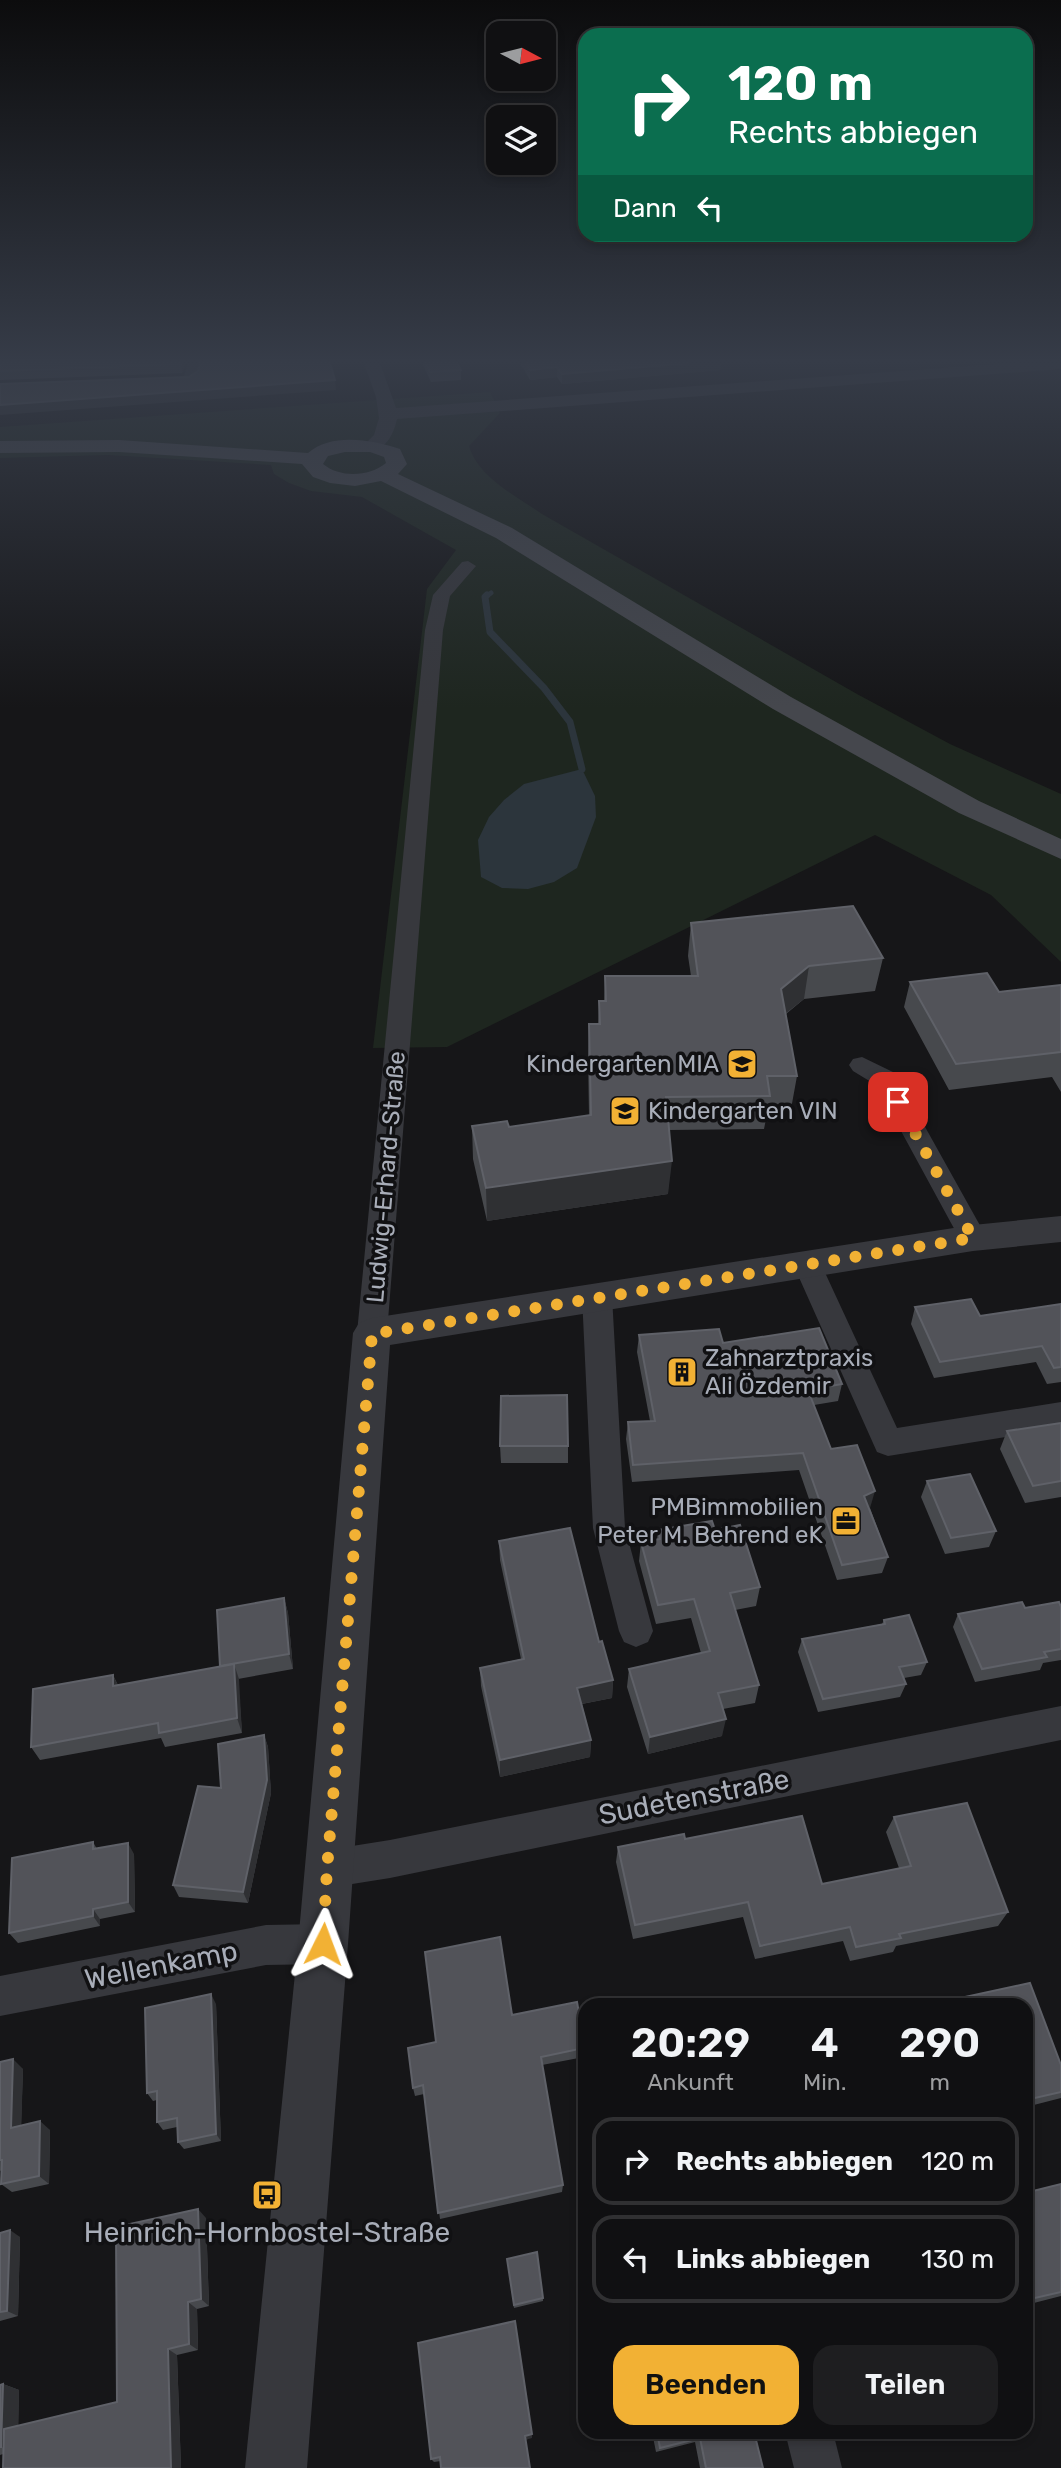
<!DOCTYPE html>
<html lang="de">
<meta charset="utf-8">
<style>
body{margin:0;font-family:Rubik,sans-serif;background:#1e1e20;color:#f1f3f6;height:100vh;display:flex;flex-direction:column;font-size:26px;white-space:nowrap}
*{box-sizing:border-box;margin:0}
p{font-size:23px;color:#9c9d9f}
.icon{flex:none;width:38px;height:38px;fill:none;stroke:currentColor;stroke-width:2;stroke-linecap:round;stroke-linejoin:round}
.map{position:relative;flex:1;overflow:hidden}
.side{position:absolute;left:578px;top:1998px;width:455px;height:441px;display:flex;flex-direction:column;background:#101012;border-radius:21px;box-shadow:0 4px 10px #0003,0 0 0 2px #303032}
.side>*{flex:none}
.banner{position:absolute;left:578px;top:28px;width:455px;height:214px;border-radius:21px;box-shadow:0 4px 10px #0003,0 0 0 2px #303032;background:#0b6e4f;color:#fff;overflow:hidden}
.needle{width:46px;rotate:97deg}
.fabs{position:absolute;left:486px;top:21px;display:grid;gap:14px}
.fabs a{display:grid;place-items:center;width:70px;height:70px;border-radius:14px;background:#101012;box-shadow:0 4px 10px #0003,0 0 0 2px #303032;font-size:35px}
.pin{position:absolute;display:grid;place-items:center;width:60px;height:60px;color:#fff;margin:-30px;border-radius:14px;box-shadow:0 4px 10px #0006}
.me{position:absolute;width:77px;margin:-38px;rotate:3deg;stroke-linejoin:round;filter:drop-shadow(0 0 5px #0008)}
.turn{display:flex;align-items:center;gap:24px;height:147px;padding:0 35px;font-size:32px}
.turn .icon{width:91px;height:91px;stroke-width:2.5}
.turn b{display:block;font-size:49px;line-height:60px}
.then{display:flex;align-items:center;height:66px;padding:0 35px;background:#0003;gap:14px;font-size:26px}
.eta{display:flex;justify-content:space-evenly;align-items:center;height:119px;text-align:center}
.eta b{font-size:42px;font-weight:600;line-height:49px}
.cta{display:flex;gap:14px;margin-top:auto;padding:14px 35px}
.cta a{flex:1;height:80px;border-radius:21px;background:#f2b134;color:#111;font-size:28px;font-weight:600;line-height:80px;text-align:center}
.cta a+a{background:#1e1e20;color:#f1f3f6}
ul{padding:0;list-style:none}
li{display:flex;align-items:center;gap:21px;height:88px;margin:0 14px 10px;padding:0 21px;border:4px solid #303032;border-radius:21px}
li div{flex:1}
li b{display:block;font-size:26px}
li em{font-style:normal}
.map>svg:first-child{display:block}
.green{fill:#1e261f}
.water{fill:#2c353c}
.lines{fill:none;stroke-linecap:round;stroke-linejoin:round}
.stream-far1{stroke:#2c353c;stroke-width:5}
.stream{stroke:#2c353c;stroke-width:7}
.minor{fill:#37383d;fill-rule:evenodd}
.tertiary{fill:#37383d;fill-rule:evenodd}
.secondary{fill:#45474d;fill-rule:evenodd}
.wall{fill:#47494d}
.shaded-wall{fill:#2f3033}
.building{fill:#525359;stroke:#5f6168;stroke-width:2}
.route{stroke:#f2b134;stroke-width:12;stroke-dasharray:0 21.6}
.labels{text-anchor:middle;dominant-baseline:central;stroke-width:7;stroke-linejoin:round;paint-order:stroke}
.poi-label{font-size:24px;fill:#a8adb8;stroke:#111113;text-anchor:end}
.street-label{font-size:24px;fill:#a8adb8;stroke:#111113}
.near-street-label{font-size:28px;fill:#a8adb8;stroke:#111113}
.near-poi-label{font-size:28px;fill:#a8adb8;stroke:#111113}
</style>
<div class="map">
<svg width="1061" height="2468" viewBox="0 0 1061 2468">
<rect width="100%" height="100%" fill="#161618"/>
<!-- green -->
<path class="green" d="M490 392 500 413 469 446C478 477 516 496 542 514L857 694 950 744 1061 794V962L991 895 875 835 447 1047 373 1048 427 589 456 550 362 497 311 491 289 483 274 474 271 465 108 455 0 458V427Z"/>
<!-- water -->
<path class="water" d="M582 769 595 796 596 817 577 868 554 882 528 889 502 888 481 877 478 840 489 817 504 800 524 784Z"/>
<g class="lines">
<!-- stream-far1 -->
<path class="stream-far1" d="M485 597 491 593"/>
<!-- stream -->
<path class="stream" d="M487 595 485 597 490 632 544 688 570 722 582 769"/>
<!-- minor -->
<g class="minor">
<path d="M188 363H201L195 383 159 386 152 382 159 378 184 376Z"/>
<path d="M468 561 476 566 450 596 443 630 387 1333 382 1341 372 1345 362 1341 357 1333 425 630 433 595 462 562Z"/>
<path d="M862 1057 895 1073 987 1238 983 1245 973 1248 963 1245 876 1085 853 1071 849 1065 853 1059Z"/>
<path d="M807 1253 817 1256 821 1264 897 1428 1061 1402V1428L888 1456 877 1452 793 1264 797 1256Z"/>
<path d="M597 1285 607 1288 612 1296 625 1528 653 1631 648 1642 636 1647 624 1642 619 1631 593 1528 582 1296 587 1288Z"/>
<path d="M1061 1706V1740L390 1878 327 1888 313 1883 308 1869 313 1855 327 1850 390 1840Z"/>
<path d="M323 1924 337 1930 343 1944 337 1958 323 1964 266 1965 0 2016V1976L266 1925Z"/>
<path d="M785 2432H833L842 2468H794Z"/>
</g>
<!-- tertiary -->
<g class="tertiary">
<path d="M364 363H380L396 408 1010 363H1061V369L397 419C394 433 387 448 372 451L363 446 374 435 379 418 376 397Z"/>
<path d="M1061 1216V1242L973 1251 390 1345 348 1944 307 2468H245L298 1944 353 1333 359 1323 372 1318 973 1225Z"/>
</g>
<!-- secondary -->
<path class="secondary" d="M119 440 308 453C332 432 373 440 400 449L407 464 398 474 512 528 791 697 979 801 1061 839V859L959 813 773 709 496 538 381 481 355 486 330 483 313 477 302 464 119 452 0 453V441ZM345 452H370L384 457 386 463C369 477 340 478 323 464L328 456Z"/>
</g>
<!-- wall -->
<g class="wall">
<path d="M0 363H186L182 373 0 380Z"/>
<path d="M422 363H457L461 370V380L431 382Z"/>
<path d="M520 363H721L720 370 562 384 557 377 530 380Z"/>
<path d="M691 923 883 958 875 991 804 999 786 1014 797 1076 791 1109H768L764 1129 669 1130 668 1194 487 1221 473 1159 472 1126 509 1127 589 1116 588 1056 589 1024H598L599 1001H604L605 976H691L688 956Z"/>
<path d="M910 982 999 992 1061 985V1092L1052 1077 949 1090 904 1007Z"/>
<path d="M1061 1304V1382L1047 1384 1036 1362 934 1378 911 1324 915 1307 980 1316Z"/>
<path d="M639 1335 723 1343 842 1384 838 1401 814 1405 831 1449 870 1508 888 1557 882 1573 837 1580 799 1470 632 1482 626 1439 628 1422 650 1421 637 1352Z"/>
<path d="M1061 1423V1497L1025 1503 1000 1449 1007 1431Z"/>
<path d="M500 1446H568V1463H501Z"/>
<path d="M927 1481 996 1531 989 1547 945 1554 921 1497Z"/>
<path d="M658 1530H715L760 1587 756 1606 735 1610 759 1685 755 1703 723 1709 722 1736 648 1754 627 1687 629 1669 701 1653 691 1618 656 1624 639 1561 641 1542 657 1540Z"/>
<path d="M499 1541 599 1642 613 1680 612 1698 582 1704 591 1740 590 1757 500 1777 481 1686 480 1668 521 1659 500 1560Z"/>
<path d="M284 1598 288 1613 293 1669 238 1679 242 1733 165 1747 161 1738 40 1760 31 1747 113 1675 118 1685 220 1667Z"/>
<path d="M1061 1607V1660L1043 1663 1040 1670 975 1682 953 1627 958 1614 1025 1608Z"/>
<path d="M884 1620 927 1662 921 1675 904 1678 906 1684 900 1697 818 1712 798 1652 802 1639 882 1624Z"/>
<path d="M264 1735 268 1747 271 1793 248 1903 179 1897 173 1885 221 1788Z"/>
<path d="M894 1817 1008 1912 998 1926 896 1946 893 1952 850 1961 843 1941 755 1959 743 1917 633 1939 616 1862 618 1847 685 1839 822 1884 899 1868 886 1832Z"/>
<path d="M93 1842 97 1849 134 1854 135 1912 100 1919V1926L18 1943 9 1933Z"/>
<path d="M1030 1983 1061 2065V2098L1026 2107V2006H947L951 2000Z"/>
<path d="M216 2004 221 2141 184 2149 178 2142 177 2127 163 2130 157 2122V2100L153 2101 147 2093Z"/>
<path d="M512 2015 584 2041V2057L542 2065 563 2185 562 2192 440 2219 424 2094 415 2096 413 2088 436 2042Z"/>
<path d="M0 2062 23 2069 21 2125 50 2130 49 2184 12 2192 1 2184 2 2170 0 2171Z"/>
<path d="M1026 2171 1033 2191 1061 2184V2296L1026 2305Z"/>
<path d="M206 2218 209 2306 197 2309 198 2350 177 2355 181 2468H3V2454L0 2455V2385L3 2384 19 2390 18 2426 117 2402Z"/>
<path d="M0 2233 20 2237 18 2316 0 2321Z"/>
<path d="M507 2259 543 2298V2301L514 2308Z"/>
<path d="M652 2432H754L763 2468H700L695 2442 656 2452Z"/>
<path d="M532 2438 441 2461 434 2462 431 2459Z"/>
</g>
<!-- shaded-wall -->
<g class="shaded-wall">
<path d="M181 363H186L182 373 181 364Z"/>
<path d="M690 363H721L720 370 562 384V374Z"/>
<path d="M557 367V377L530 380V370Z"/>
<path d="M335 380 336 390 0 415V405Z"/>
<path d="M809 966 804 999 776 1021 781 989Z"/>
<path d="M672 1161 668 1194 487 1221 486 1188Z"/>
<path d="M875 1491 870 1508 859 1512 864 1496Z"/>
<path d="M284 1598 288 1613 293 1669 289 1654Z"/>
<path d="M234 1664 239 1679 242 1733 237 1718Z"/>
<path d="M113 1675 120 1690 113 1686Z"/>
<path d="M613 1680 612 1698 576 1705 577 1688Z"/>
<path d="M726 1719 722 1736 648 1754 650 1737Z"/>
<path d="M264 1735 268 1747 271 1793 248 1903 243 1892Z"/>
<path d="M591 1740 590 1757 500 1777V1760Z"/>
<path d="M128 1843 134 1854 135 1912 128 1902Z"/>
<path d="M93 1909 100 1919V1926L93 1916Z"/>
<path d="M211 1994 216 2004 221 2141 216 2134Z"/>
<path d="M13 2059 23 2069 21 2136 11 2128Z"/>
<path d="M40 2121 50 2130 49 2184 39 2176Z"/>
<path d="M198 2209 206 2218 209 2306 201 2299Z"/>
<path d="M10 2230 20 2237 18 2316 7 2311Z"/>
<path d="M188 2302 197 2309 198 2350 189 2344Z"/>
<path d="M168 2349 177 2355 181 2468H171Z"/>
<path d="M3 2384 19 2390 18 2451 1 2447Z"/>
<path d="M532 2434V2438L525 2440V2436Z"/>
</g>
<!-- building -->
<g class="building">
<path d="M0 363H181V364L0 371Z"/>
<path d="M200 363H330L335 380 0 405V384L189 377 198 371Z"/>
<path d="M426 363H457L461 370 430 372Z"/>
<path d="M526 363H690L562 374 557 367 530 370Z"/>
<path d="M853 906 883 958 809 966 781 989 797 1076H767L770 1096 666 1097 672 1161 486 1188 472 1126 507 1121 509 1127 591 1115 589 1024H600L599 1001H606L605 976H698L691 923Z"/>
<path d="M987 973 999 992 1061 985V1052L956 1064 910 982Z"/>
<path d="M971 1299 980 1316 1061 1304V1367L1054 1368 1042 1346 940 1362 915 1307Z"/>
<path d="M819 1328 842 1384 808 1390 831 1449 857 1445 875 1491 864 1496 888 1557 842 1565 803 1453 633 1465 628 1422 655 1421 639 1335 719 1329 723 1343Z"/>
<path d="M567 1395 568 1446H500L501 1396Z"/>
<path d="M1061 1423V1481L1033 1486 1007 1431Z"/>
<path d="M970 1474 996 1531 951 1538 927 1481Z"/>
<path d="M712 1521 715 1530 740 1525 760 1587 730 1593 759 1685 718 1693 726 1719 650 1737 629 1669 710 1651 694 1599 658 1605 641 1542 660 1539 658 1530Z"/>
<path d="M570 1528 599 1642 602 1641 613 1680 577 1688 591 1740 500 1760 480 1668 524 1659 499 1541Z"/>
<path d="M284 1598 289 1654 220 1666 217 1610Z"/>
<path d="M1022 1602 1025 1608 1059 1602 1061 1607V1649L1044 1652 1047 1657 982 1669 958 1614Z"/>
<path d="M909 1615 927 1662 899 1667 906 1684 823 1699 802 1639 885 1624 884 1620Z"/>
<path d="M234 1664 237 1718 159 1733 158 1723 31 1747 33 1689 113 1675V1686Z"/>
<path d="M264 1735 267 1780 243 1892 173 1885 198 1786 221 1788 218 1744Z"/>
<path d="M967 1803 1008 1912 899 1934 901 1938 856 1947 850 1927 760 1946 748 1902 635 1925 618 1847 684 1834 685 1839 802 1816 822 1884 911 1866 894 1817Z"/>
<path d="M93 1842V1849L128 1843V1902L93 1909V1916L9 1933 12 1858Z"/>
<path d="M500 1937 512 2015 577 2002 584 2041V2048L541 2057 563 2185 438 2213 423 2085 413 2088 408 2048 436 2042 425 1952Z"/>
<path d="M1030 1983 1061 2065V2092L1026 2100V2006H952L951 2000Z"/>
<path d="M211 1994 216 2134 178 2142 177 2118 157 2122V2091L147 2093 145 2008Z"/>
<path d="M13 2059 11 2128 40 2121 39 2176 1 2184 2 2160H0V2062Z"/>
<path d="M1026 2171 1033 2191 1061 2184V2292L1026 2300Z"/>
<path d="M198 2209 201 2299 188 2302 189 2344 168 2349 171 2468H3L4 2429 117 2402 116 2227Z"/>
<path d="M10 2230 7 2311 0 2312V2233Z"/>
<path d="M537 2252 543 2298 514 2305 507 2259Z"/>
<path d="M515 2321 532 2434 525 2436 530 2468H441L440 2457 431 2459 418 2343Z"/>
<path d="M3 2384 1 2447H0V2385Z"/>
<path d="M657 2432H754L763 2468H706L700 2438 660 2448Z"/>
</g>
<!-- sky -->
<linearGradient id="sky" x2="0" y2="1"><stop stop-color="#0c0c0d"/><stop offset="0.51" stop-color="#363c48"/><stop offset="1" stop-color="#363c48" stop-opacity="0"/></linearGradient>
<rect width="1061" height="708" fill="url(#sky)"/>
<g class="lines">
<!-- route -->
<path class="route" d="M323 1944 327 1869 372 1334 973 1238 898 1102"/>
</g>
<!-- icons -->
<defs>
<g id="school-square" transform="scale(1.575)"><rect x="-9" y="-9" width="18" height="18" rx="4" fill="#f2b134" stroke="#111113"/><path d="M0-5L7-2L0 1L-7-2ZM-4 1L0 2.5L4 1V4Q0 6-4 4Z" fill="#111"/></g>
<g id="building-square" transform="scale(1.575)"><rect x="-9" y="-9" width="18" height="18" rx="4" fill="#f2b134" stroke="#111113"/><path d="M-4-6H4V6H1V3H-1V6H-4ZM-2.5-4.3h1.7v1.8h-1.7ZM.8-4.3h1.7v1.8H.8ZM-2.5-1h1.7V.8h-1.7ZM.8-1h1.7V.8H.8Z" fill="#111"/></g>
<g id="office-square" transform="scale(1.575)"><rect x="-9" y="-9" width="18" height="18" rx="4" fill="#f2b134" stroke="#111113"/><path d="M-6-3h4V-5.5h4V-3h4V5H-6ZM-1-4.5V-3h2v-1.5ZM-6 0V1H6V0Z" fill="#111"/></g>
<g id="bus-square" transform="scale(1.575)"><rect x="-9" y="-9" width="18" height="18" rx="4" fill="#f2b134" stroke="#111113"/><path d="M-5-6H5V4H4V6H2V4H-2V6H-4V4H-5ZM-3.5-4V0h7V-4ZM-3.5 1.2v1.5H-2V1.2ZM2 1.2v1.5H3.5V1.2Z" fill="#111"/></g>
</defs>
<g fill-rule="evenodd">
<use href="#school-square" x="742" y="1064"/>
<use href="#school-square" x="625" y="1111"/>
<use href="#building-square" x="682" y="1372"/>
<use href="#office-square" x="846" y="1521"/>
<use href="#bus-square" x="267" y="2195"/>
</g>
<g class="labels">
<!-- poi labels -->
<g class="poi-label">
<text x="719" y="1064">Kindergarten MIA</text>
<text x="648" y="1111" text-anchor="start">Kindergarten VIN</text>
<text x="705" y="1358" text-anchor="start">Zahnarztpraxis<tspan x="705" dy="28">Ali Özdemir</tspan></text>
<text x="823" y="1507">PMBimmobilien<tspan x="823" dy="28">Peter M. Behrend eK</tspan></text>
</g>
<!-- street labels -->
<g class="street-label">
<text transform="translate(386 1177) rotate(-85)">Ludwig-Erhard-Straße</text>
</g>
<!-- near-street labels -->
<g class="near-street-label">
<text transform="translate(694 1797) rotate(-11)">Sudetenstraße</text>
<text transform="translate(161 1965) rotate(-11)">Wellenkamp</text>
</g>
<!-- near-poi labels -->
<g class="near-poi-label">
<text x="267" y="2232">Heinrich-Hornbostel-Straße</text>
</g>
</g>
</svg>
<div class="fabs">
<a><svg class="needle" viewBox="-14 -14 28 28"><path d="M0-13l5 13h-10z" fill="#e53935"/><path d="M0 13l5-13h-10z" fill="#9c9d9f"/></svg></a>
<a><svg class="icon" aria-label="layers" viewBox="0 0 24 24"><path d="M12 4l9 5-9 5-9-5zM3 14l9 5 9-5"/></svg></a>
</div>
<div class="pin" style="left:898px;top:1102px;background:#d93025"><svg class="icon" aria-label="arrive" viewBox="0 0 24 24"><path d="M6 21V4h12l-3 4 3 4H6"/></svg></div>
<svg class="me" style="left:323px;top:1944px" viewBox="-20 -20 40 40"><path d="M0-17L14 15 0 8-14 15z" fill="#f2b134" stroke="#fff" stroke-width="4"/></svg>
<div class="banner">
<div class="turn"><svg class="icon" aria-label="right" viewBox="0 0 24 24"><path d="M7 20v-9h11M14 6l5 5-5 5"/></svg><div><b>120 m</b>Rechts abbiegen</div></div>
<div class="then">Dann<svg class="icon" aria-label="left" viewBox="0 0 24 24"><path d="M17 20v-9H6M10 6l-5 5 5 5"/></svg></div>
</div>
<section class="side">
<div class="eta">
<div><b>20:29</b><p>Ankunft</p></div>
<div><b>4</b><p>Min.</p></div>
<div><b>290</b><p>m</p></div>
</div>
<ul>
<li><svg class="icon" aria-label="right" viewBox="0 0 24 24"><path d="M7 20v-9h11M14 6l5 5-5 5"/></svg><div><b>Rechts abbiegen</b></div><em>120 m</em></li>
<li><svg class="icon" aria-label="left" viewBox="0 0 24 24"><path d="M17 20v-9H6M10 6l-5 5 5 5"/></svg><div><b>Links abbiegen</b></div><em>130 m</em></li>
</ul>
<div class="cta"><a>Beenden</a><a>Teilen</a></div>
</section>
</div>
